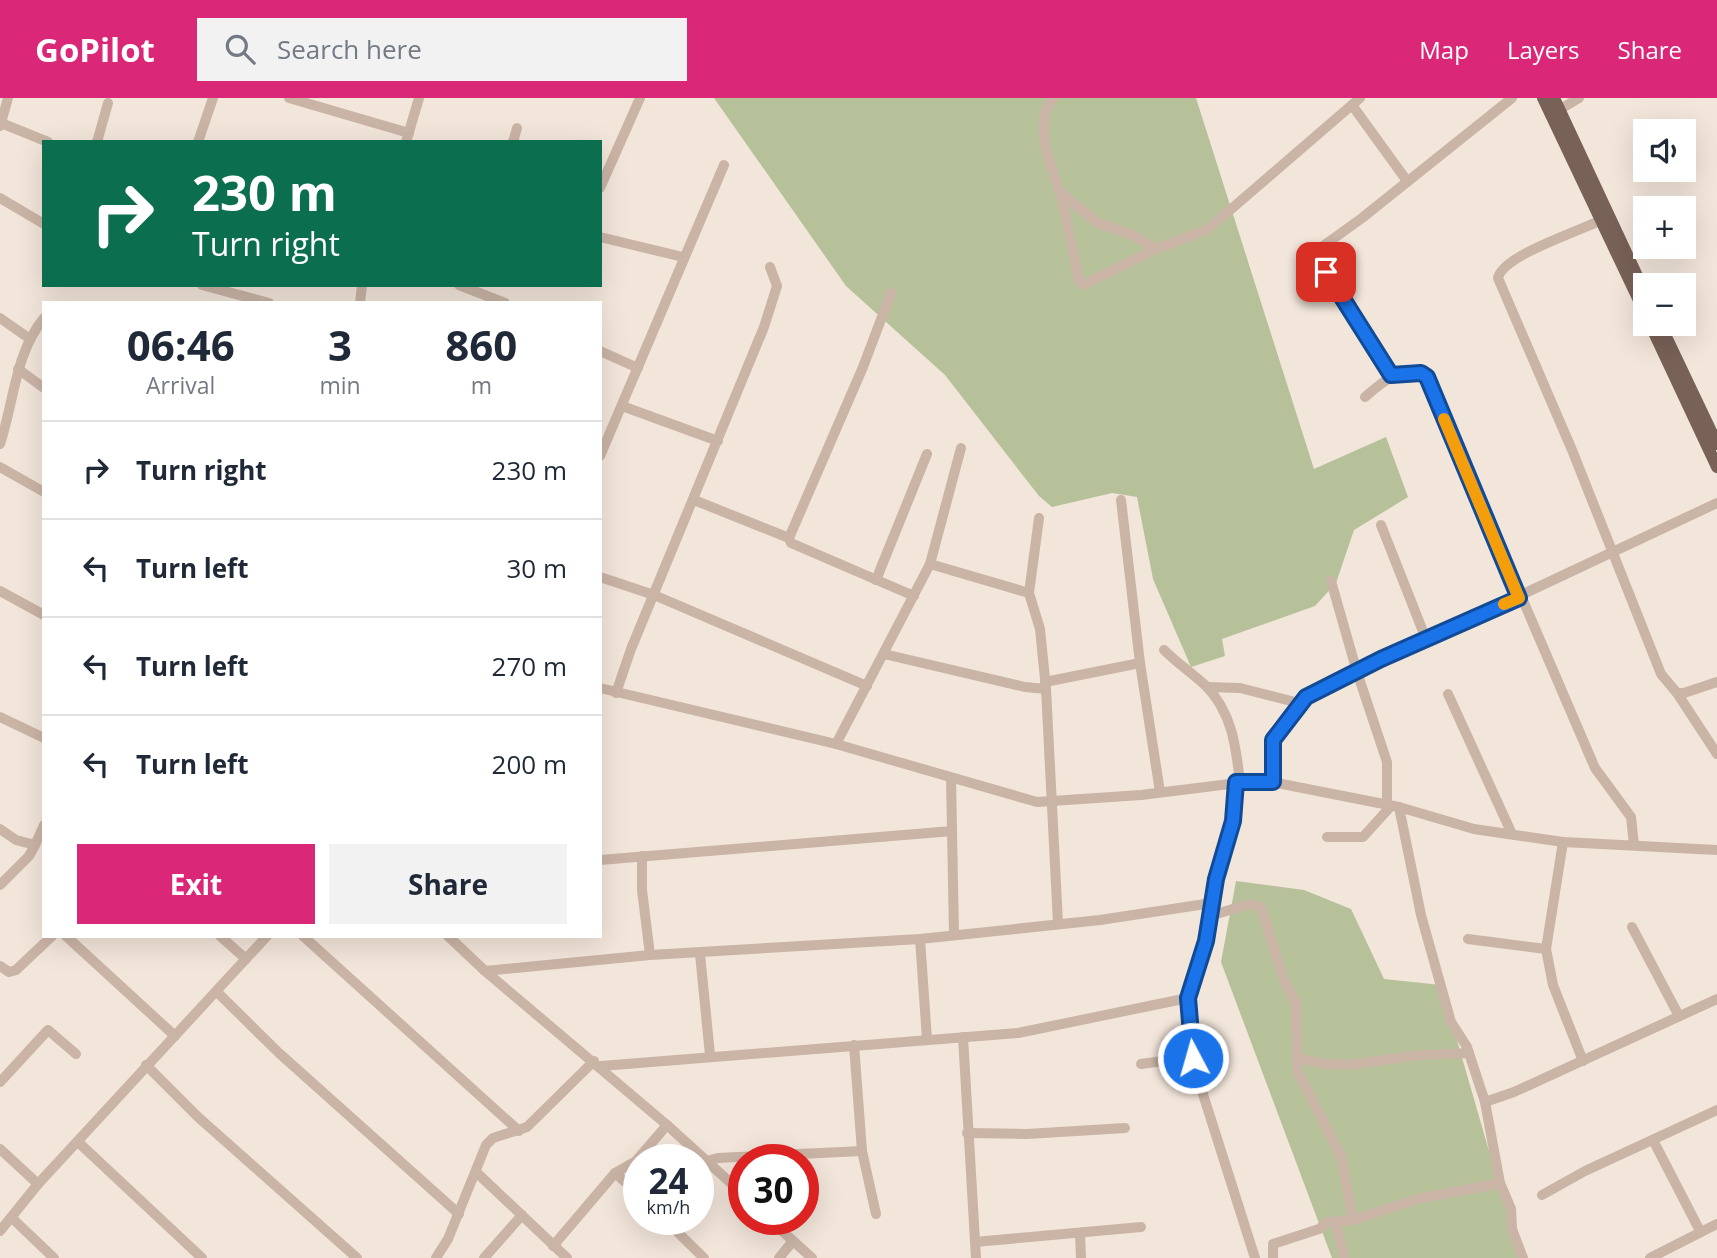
<!DOCTYPE html>
<meta charset="utf-8">
<style>
body{margin:0;font-family:"Open Sans",sans-serif;background:#f2f2f3;color:#1f2937;height:100vh;display:flex;flex-direction:column;font-size:26px;white-space:nowrap}
*{box-sizing:border-box;margin:0}
p{font-size:23px;color:#747a83}
.icon{flex:none;width:38px;height:38px;fill:none;stroke:currentColor;stroke-width:2;stroke-linecap:round;stroke-linejoin:round}
.map{position:relative;flex:1;overflow:hidden}
.panel{position:absolute;left:42px;top:203px;width:560px;height:637px;display:flex;flex-direction:column;background:#fff;border-radius:0px;box-shadow:0 7px 28px #0002}
.panel>*{flex:none}
.hud{position:absolute;left:42px;top:42px;width:560px;height:147px;border-radius:0px;box-shadow:0 7px 28px #0002;background:#0b6e4f;color:#fff;overflow:hidden}
.tools{position:absolute;left:1633px;top:21px;display:grid;gap:14px}
.tools a{display:grid;place-items:center;width:63px;height:63px;border-radius:0px;background:#fff;box-shadow:0 7px 28px #0002;font-size:35px}
.speed{position:absolute;left:623px;top:1046px;display:flex;gap:14px;font-size:35px;font-weight:700;text-align:center}
.speed>*{display:grid;place-content:center;width:91px;height:91px;border-radius:50%;background:#fff;box-shadow:0 7px 28px #0002;line-height:1}
.speed small{font-size:18px;font-weight:400}
.speed .limit{border:10px solid #d22;background:#fff;color:#111}
.pin{position:absolute;display:grid;place-items:center;width:60px;height:60px;color:#fff;margin:-30px;border-radius:14px;box-shadow:0 4px 10px #0006}
.me{position:absolute;width:77px;margin:-38px;rotate:354deg;stroke-linejoin:round;filter:drop-shadow(0 0 5px #0008)}
.turn{display:flex;align-items:center;gap:24px;height:147px;padding:0 35px;font-size:32px}
.turn .icon{width:91px;height:91px;stroke-width:2.5}
.turn b{display:block;font-size:49px;line-height:60px}
.eta{display:flex;justify-content:space-evenly;align-items:center;height:119px;text-align:center}
.eta b{font-size:42px;font-weight:700;line-height:49px}
.action{display:flex;gap:14px;margin-top:auto;padding:14px 35px}
.action a{flex:1;height:80px;border-radius:0px;background:#db2777;color:#fff;font-size:28px;font-weight:700;line-height:80px;text-align:center}
.action a+a{background:#f2f2f3;color:#1f2937}
ul{padding:0;list-style:none}
li{display:flex;align-items:center;gap:21px;height:98px;padding:0 35px;border-top:2px solid #e0e1e3}
li div{flex:1}
li b{display:block;font-size:26px}
li em{font-style:normal}
header{display:flex;align-items:center;gap:42px;box-sizing:border-box;height:98px;padding:0 35px;background:#db2777;color:#fff}
header strong{font-size:33px}
nav{display:flex;gap:38px;margin-inline-start:auto;font-size:24px}
.search{width:490px;height:63px;background:#f2f2f3;display:flex;align-items:center;gap:18px;box-sizing:border-box;padding:0 24px;border-radius:0px;color:#747a83;font-size:26px}
.map>svg:first-child{display:block}
.green{fill:#b6c19a}
.lines{fill:none;stroke-linecap:round;stroke-linejoin:round}
.minor{stroke:#cab4a6;stroke-width:10}
.major{stroke:#786157;stroke-width:12}
.route-casing{stroke:#114b97;stroke-width:18}
.route{stroke:#1a73e8;stroke-width:12}
.slow{stroke:#f59e0b;stroke-width:12}
</style>
<header>
<strong>GoPilot</strong>
<div class="search"><svg class="icon" aria-label="search" viewBox="0 0 24 24"><circle cx="10" cy="10" r="6"/><path d="M15 15l6 6"/></svg>Search here</div>
<nav><a>Map</a><a>Layers</a><a>Share</a></nav>
</header>
<div class="map">
<svg width="1717" height="1160" viewBox="0 0 1717 1160">
<rect width="100%" height="100%" fill="#f2e5da"/>
<!-- green -->
<g class="green">
<path d="M714 0H1196L1314 371 1386 339 1408 399 1354 432 1336 485 1315 508 1222 541 1225 558 1191 569 1153 481 1137 399 1112 395 1052 409 1039 398 945 277 846 188Z"/>
<path d="M1236 783 1304 792 1351 811 1384 881 1441 887 1520 1160H1332L1221 864Z"/>
</g>
<g class="lines">
<!-- minor -->
<g class="minor">
<path d="M289 0 409 35"/>
<path d="M1053 0C1031 27 1053 70 1061 99 1068 126 1073 155 1079 183L1083 187 1156 151 1208 131 1360 0"/>
<path d="M1352 7 1407 83"/>
<path d="M1559 12 1579 0"/>
<path d="M1 25 8 0"/>
<path d="M0 28 1 25 48 44"/>
<path d="M97 44 108 5"/>
<path d="M198 44 213 0"/>
<path d="M406 44 419 0"/>
<path d="M513 44 517 30"/>
<path d="M600 90 640 0"/>
<path d="M1061 95 1098 125 1133 137 1156 151"/>
<path d="M0 100 44 126"/>
<path d="M1601 122C1580 133 1503 157 1498 180L1572 352 1661 576 1677 595H1684L1717 584"/>
<path d="M600 139 683 159"/>
<path d="M1313 155 1391 277"/>
<path d="M1301 164 1362 120 1512 0"/>
<path d="M202 187 269 205"/>
<path d="M459 187 505 205"/>
<path d="M891 195 863 269 789 440 791 445 914 498"/>
<path d="M360 205 362 187"/>
<path d="M0 220 30 241"/>
<path d="M600 253 638 270"/>
<path d="M18 271 44 290"/>
<path d="M1365 299C1381 285 1404 264 1427 279L1595 670 1631 719 1634 747"/>
<path d="M622 308 718 343"/>
<path d="M0 346C14 304 15 255 44 220"/>
<path d="M600 358 724 67"/>
<path d="M0 369 44 394"/>
<path d="M694 402 789 440"/>
<path d="M1121 402 1140 565 1160 694"/>
<path d="M1039 420 1029 495 1040 531 1046 591 1058 825"/>
<path d="M1381 427 1426 541"/>
<path d="M930 466 1029 495"/>
<path d="M600 479 654 497 867 588"/>
<path d="M876 482 927 356"/>
<path d="M0 493 44 517"/>
<path d="M1164 552C1177 565 1192 575 1206 588 1232 614 1236 649 1240 684"/>
<path d="M884 556 1025 589 1046 591"/>
<path d="M1045 584 1140 565"/>
<path d="M1207 589 1240 590 1299 605"/>
<path d="M600 590 836 646 1037 704 1141 697 1262 682 1399 709 1474 731 1563 744 1717 752"/>
<path d="M616 595 631 551 764 229 777 188 770 169"/>
<path d="M1677 595 1717 656"/>
<path d="M1448 596 1512 736"/>
<path d="M0 619 44 640"/>
<path d="M836 646 930 466 961 350"/>
<path d="M951 680 954 837"/>
<path d="M1236 684 1233 723 1215 781 1206 843 1188 900V916L1195 971 1255 1160"/>
<path d="M1273 684C1273 671 1270 653 1274 641 1287 603 1325 590 1357 574L1331 483"/>
<path d="M1387 707V664L1357 574 1717 405"/>
<path d="M1399 709 1421 817 1451 924 1467 949 1485 1004 1500 1085 1511 1111 1512 1131 1523 1160"/>
<path d="M0 731 16 742 35 747 44 727"/>
<path d="M1327 739H1363L1391 708"/>
<path d="M1563 744 1546 851 1553 887 1583 963"/>
<path d="M642 758V792L650 857"/>
<path d="M600 762 952 733"/>
<path d="M0 787 29 758 35 747"/>
<path d="M1210 818 1249 806 1261 809 1284 882 1296 905 1298 974 1341 1058 1353 1122"/>
<path d="M1632 829 1679 918"/>
<path d="M66 838 175 938"/>
<path d="M220 838 246 861"/>
<path d="M303 838 519 1033"/>
<path d="M448 838 485 873 667 1027 744 1097"/>
<path d="M920 841 927 941"/>
<path d="M1468 841 1546 851"/>
<path d="M700 856 710 957"/>
<path d="M0 868 9 874 16 872 52 838"/>
<path d="M485 873 650 857 920 841 1100 822 1212 805"/>
<path d="M217 894 279 955 459 1116"/>
<path d="M963 939 976 1160"/>
<path d="M854 947 862 1053 876 1116"/>
<path d="M1296 959C1341 973 1360 965 1403 959 1425 956 1447 956 1469 955"/>
<path d="M1141 966 1193 959"/>
<path d="M146 967 198 1019 357 1160"/>
<path d="M601 968 1018 935 1188 900"/>
<path d="M0 984 48 932 76 956"/>
<path d="M1485 1004 1514 994 1717 901"/>
<path d="M967 1035 1027 1036 1125 1030"/>
<path d="M1653 1042 1700 1133"/>
<path d="M78 1044 202 1160"/>
<path d="M0 1051 38 1086"/>
<path d="M707 1063 718 1060 862 1053"/>
<path d="M476 1074 567 1160"/>
<path d="M615 1075 639 1096"/>
<path d="M1542 1097 1585 1073 1717 1012"/>
<path d="M12 1120 54 1160"/>
<path d="M665 1122 704 1160"/>
<path d="M770 1122 812 1160"/>
<path d="M1336 1124 1344 1160"/>
<path d="M0 1133 38 1086 267 838"/>
<path d="M1080 1135 1081 1160"/>
<path d="M975 1144 1141 1129"/>
<path d="M553 1148 615 1075 636 1063 667 1027"/>
<path d="M436 1160 448 1141 486 1047 493 1040 527 1029 594 963"/>
<path d="M484 1160 522 1117"/>
<path d="M779 1160 793 1143"/>
<path d="M1273 1160V1146L1319 1131 1328 1124 1353 1122 1418 1101 1500 1085"/>
<path d="M1650 1160 1717 1126"/>
</g>
<!-- major -->
<g class="major">
<path d="M1543 0 1645 215"/>
<path d="M1554 0 1645 195"/>
<path d="M1650 226 1717 369"/>
<path d="M1660 226 1717 346"/>
</g>
</g>
<g class="lines">
<!-- route casing -->
<g class="route-casing">
<path id="route" d="M1193 960 1188 900 1206 843 1216 781 1233 723 1236 684H1273V642L1306 599 1381 561 1519 500 1427 279 1421 275 1391 277 1326 174"/>
</g>
<!-- route -->
<use href="#route" class="route"/>
<!-- slow -->
<path class="slow" d="M1444 321 1519 500 1504 506"/>
</g>
</svg>
<div class="tools">
<a><svg class="icon" aria-label="sound" viewBox="0 0 24 24"><path d="M4 9h4l5-4v14l-5-4H4zM17 9q2 3 0 6"/></svg></a>
<a>+</a>
<a>−</a>
</div>
<div class="speed"><div>24<small>km/h</small></div><div class="limit">30</div></div>
<div class="pin" style="left:1326px;top:174px;background:#d93025"><svg class="icon" aria-label="arrive" viewBox="0 0 24 24"><path d="M6 21V4h12l-3 4 3 4H6"/></svg></div>
<svg class="me" style="left:1193px;top:960px" viewBox="-20 -20 40 40"><circle r="17" fill="#1a73e8" stroke="#fff" stroke-width="3"/><path d="M0-11L8 9 0 5-8 9z" fill="#fff"/></svg>
<div class="hud">
<div class="turn"><svg class="icon" aria-label="right" viewBox="0 0 24 24"><path d="M7 20v-9h11M14 6l5 5-5 5"/></svg><div><b>230 m</b>Turn right</div></div>
</div>
<section class="panel">
<div class="eta">
<div><b>06:46</b><p>Arrival</p></div>
<div><b>3</b><p>min</p></div>
<div><b>860</b><p>m</p></div>
</div>
<ul>
<li><svg class="icon" aria-label="right" viewBox="0 0 24 24"><path d="M7 20v-9h11M14 6l5 5-5 5"/></svg><div><b>Turn right</b></div><em>230 m</em></li>
<li><svg class="icon" aria-label="left" viewBox="0 0 24 24"><path d="M17 20v-9H6M10 6l-5 5 5 5"/></svg><div><b>Turn left</b></div><em>30 m</em></li>
<li><svg class="icon" aria-label="left" viewBox="0 0 24 24"><path d="M17 20v-9H6M10 6l-5 5 5 5"/></svg><div><b>Turn left</b></div><em>270 m</em></li>
<li><svg class="icon" aria-label="left" viewBox="0 0 24 24"><path d="M17 20v-9H6M10 6l-5 5 5 5"/></svg><div><b>Turn left</b></div><em>200 m</em></li>
</ul>
<div class="action"><a>Exit</a><a>Share</a></div>
</section>
</div>
